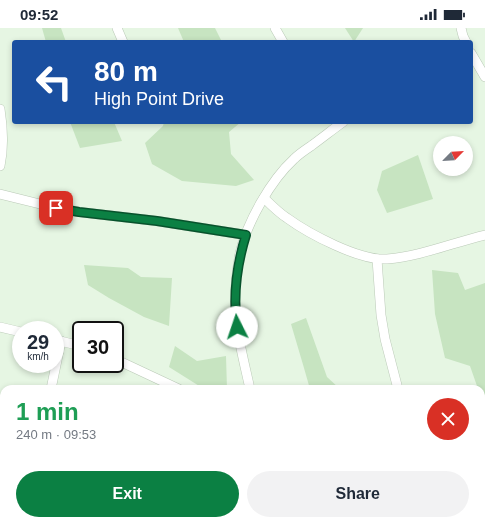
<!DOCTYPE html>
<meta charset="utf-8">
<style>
body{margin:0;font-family:Arial,sans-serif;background:#f2f2f3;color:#1f2937;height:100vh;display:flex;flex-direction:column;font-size:15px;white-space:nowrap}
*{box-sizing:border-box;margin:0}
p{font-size:13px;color:#747a83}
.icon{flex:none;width:22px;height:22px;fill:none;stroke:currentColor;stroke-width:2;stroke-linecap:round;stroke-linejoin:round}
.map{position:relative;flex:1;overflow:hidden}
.sheet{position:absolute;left:0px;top:357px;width:485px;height:140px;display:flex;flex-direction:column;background:#fff;border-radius:12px 12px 0 0;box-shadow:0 2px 6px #0003}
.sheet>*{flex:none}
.banner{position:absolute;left:12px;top:12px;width:461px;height:84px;border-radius:4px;box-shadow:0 2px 6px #0003;background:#1a4fa0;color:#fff;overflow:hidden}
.needle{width:26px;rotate:66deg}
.buttons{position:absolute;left:433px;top:108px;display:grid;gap:8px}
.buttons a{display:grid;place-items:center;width:40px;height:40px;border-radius:50%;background:#fff;box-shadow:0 2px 6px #0003;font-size:20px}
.speed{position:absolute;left:12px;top:293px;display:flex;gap:8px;font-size:20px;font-weight:700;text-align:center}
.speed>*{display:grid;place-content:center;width:52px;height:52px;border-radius:50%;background:#fff;box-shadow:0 2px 6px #0003;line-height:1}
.speed small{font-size:10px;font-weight:400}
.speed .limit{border:2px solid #111;border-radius:6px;background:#fff;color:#111}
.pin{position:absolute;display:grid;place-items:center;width:34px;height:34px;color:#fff;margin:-17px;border-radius:8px;box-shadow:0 2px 6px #0006}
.me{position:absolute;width:44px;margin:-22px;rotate:356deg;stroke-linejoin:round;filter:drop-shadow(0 0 3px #0008)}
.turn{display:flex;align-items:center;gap:14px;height:84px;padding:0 16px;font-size:18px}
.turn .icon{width:52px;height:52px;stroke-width:2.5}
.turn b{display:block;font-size:28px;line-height:34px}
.round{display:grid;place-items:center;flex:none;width:42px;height:42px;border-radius:21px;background:#f2f2f3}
.overview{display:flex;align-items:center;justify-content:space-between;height:68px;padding:0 16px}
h1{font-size:24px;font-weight:700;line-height:30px;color:#1e9e55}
.button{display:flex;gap:8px;margin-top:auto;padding:8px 16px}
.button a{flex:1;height:46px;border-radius:24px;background:#0b8043;color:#fff;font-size:16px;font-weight:700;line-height:46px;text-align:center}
.button a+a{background:#f2f2f3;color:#1f2937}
.status{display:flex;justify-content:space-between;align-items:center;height:28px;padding:0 20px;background:#fff;direction:ltr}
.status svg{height:11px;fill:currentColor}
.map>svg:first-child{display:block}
.green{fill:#c7e4c1}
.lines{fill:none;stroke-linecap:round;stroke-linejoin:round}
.street-casing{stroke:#bac9b7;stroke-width:10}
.street{stroke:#fff;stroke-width:9}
.route-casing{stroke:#07532c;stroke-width:10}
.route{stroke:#0b8043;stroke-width:7}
</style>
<div class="status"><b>09:52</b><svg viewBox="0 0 49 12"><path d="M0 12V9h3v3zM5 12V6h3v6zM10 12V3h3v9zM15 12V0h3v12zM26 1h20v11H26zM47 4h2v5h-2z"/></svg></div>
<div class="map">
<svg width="485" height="497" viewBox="0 0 485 497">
<rect width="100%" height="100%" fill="#e6f6e3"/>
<!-- green -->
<g class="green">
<path d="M42 0H61L66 14H46Z"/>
<path d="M178 0H215L222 14H184Z"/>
<path d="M345 0H363L354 14Z"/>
<path d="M70 94H114L122 113 80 120Z"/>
<path d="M164 94H241L229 104 231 126 254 152 236 158 182 153 152 136 145 115 163 98Z"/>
<path d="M418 127 433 171 387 185 377 162 382 143Z"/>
<path d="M84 237 128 240 141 249 172 250 169 298 144 289 109 270 88 257Z"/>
<path d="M432 242 458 245 465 262 485 255V407L481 401V361H476L477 358 470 338 445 330 435 286Z"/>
<path d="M306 290 327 349 340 361H310L304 340 291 296Z"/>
<path d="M175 318 197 333 226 328 227 361H204L169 339Z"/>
<path d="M211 493H244L249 497H214Z"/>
</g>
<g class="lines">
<!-- street casing -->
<g class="street-casing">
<g id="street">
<path d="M117 0 123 14"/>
<path d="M275 0 283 14"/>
<path d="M461 0 463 8 466 14"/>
<path d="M471 25 485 49"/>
<path d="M0 81C3 100 4 119 0 138"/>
<path d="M0 166 44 177 79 184 157 193 246 207"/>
<path d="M264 170C271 177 279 185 287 190 309 206 360 233 387 231 421 228 452 215 485 207"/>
<path d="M377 231 381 287 385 311 398 361"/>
<path d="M0 299 21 304"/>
<path d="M56 312 81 318"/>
<path d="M115 331 179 361"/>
<path d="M51 361 61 313"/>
<path d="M250 361C245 338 239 315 236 292 234 272 236 245 240 225 247 194 271 152 294 131 299 126 305 122 311 118 322 110 332 102 343 94"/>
<path d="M0 423 4 424"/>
<path d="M481 478 485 477"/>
<path d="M98 493 105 497"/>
<path d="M279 493V497"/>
<path d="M438 493 439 497"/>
<path d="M22 497 23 493"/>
</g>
</g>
<!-- street -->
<use href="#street" class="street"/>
</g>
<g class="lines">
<!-- route casing -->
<g class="route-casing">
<path id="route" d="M56 180 79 184 157 193 246 207C237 236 233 269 237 299"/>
</g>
<!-- route -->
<use href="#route" class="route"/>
</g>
</svg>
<div class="buttons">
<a><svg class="needle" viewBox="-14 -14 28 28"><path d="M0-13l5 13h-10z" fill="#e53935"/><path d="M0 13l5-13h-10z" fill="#747a83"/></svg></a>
</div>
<div class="speed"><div>29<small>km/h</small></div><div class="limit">30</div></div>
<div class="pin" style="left:56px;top:180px;background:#d93025"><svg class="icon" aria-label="arrive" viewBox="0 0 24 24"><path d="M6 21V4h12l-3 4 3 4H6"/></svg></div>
<svg class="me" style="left:237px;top:299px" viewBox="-20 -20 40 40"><circle r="19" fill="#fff"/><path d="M0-13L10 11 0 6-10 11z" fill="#0b8043"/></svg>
<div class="banner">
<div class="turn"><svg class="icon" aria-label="left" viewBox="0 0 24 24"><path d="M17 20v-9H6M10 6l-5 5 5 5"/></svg><div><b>80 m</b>High Point Drive</div></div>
</div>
<section class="sheet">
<div class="overview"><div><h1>1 min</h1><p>240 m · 09:53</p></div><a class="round" style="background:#d93025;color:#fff"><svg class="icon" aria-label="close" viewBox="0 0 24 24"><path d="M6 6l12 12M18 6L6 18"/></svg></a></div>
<div class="button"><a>Exit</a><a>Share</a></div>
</section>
</div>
